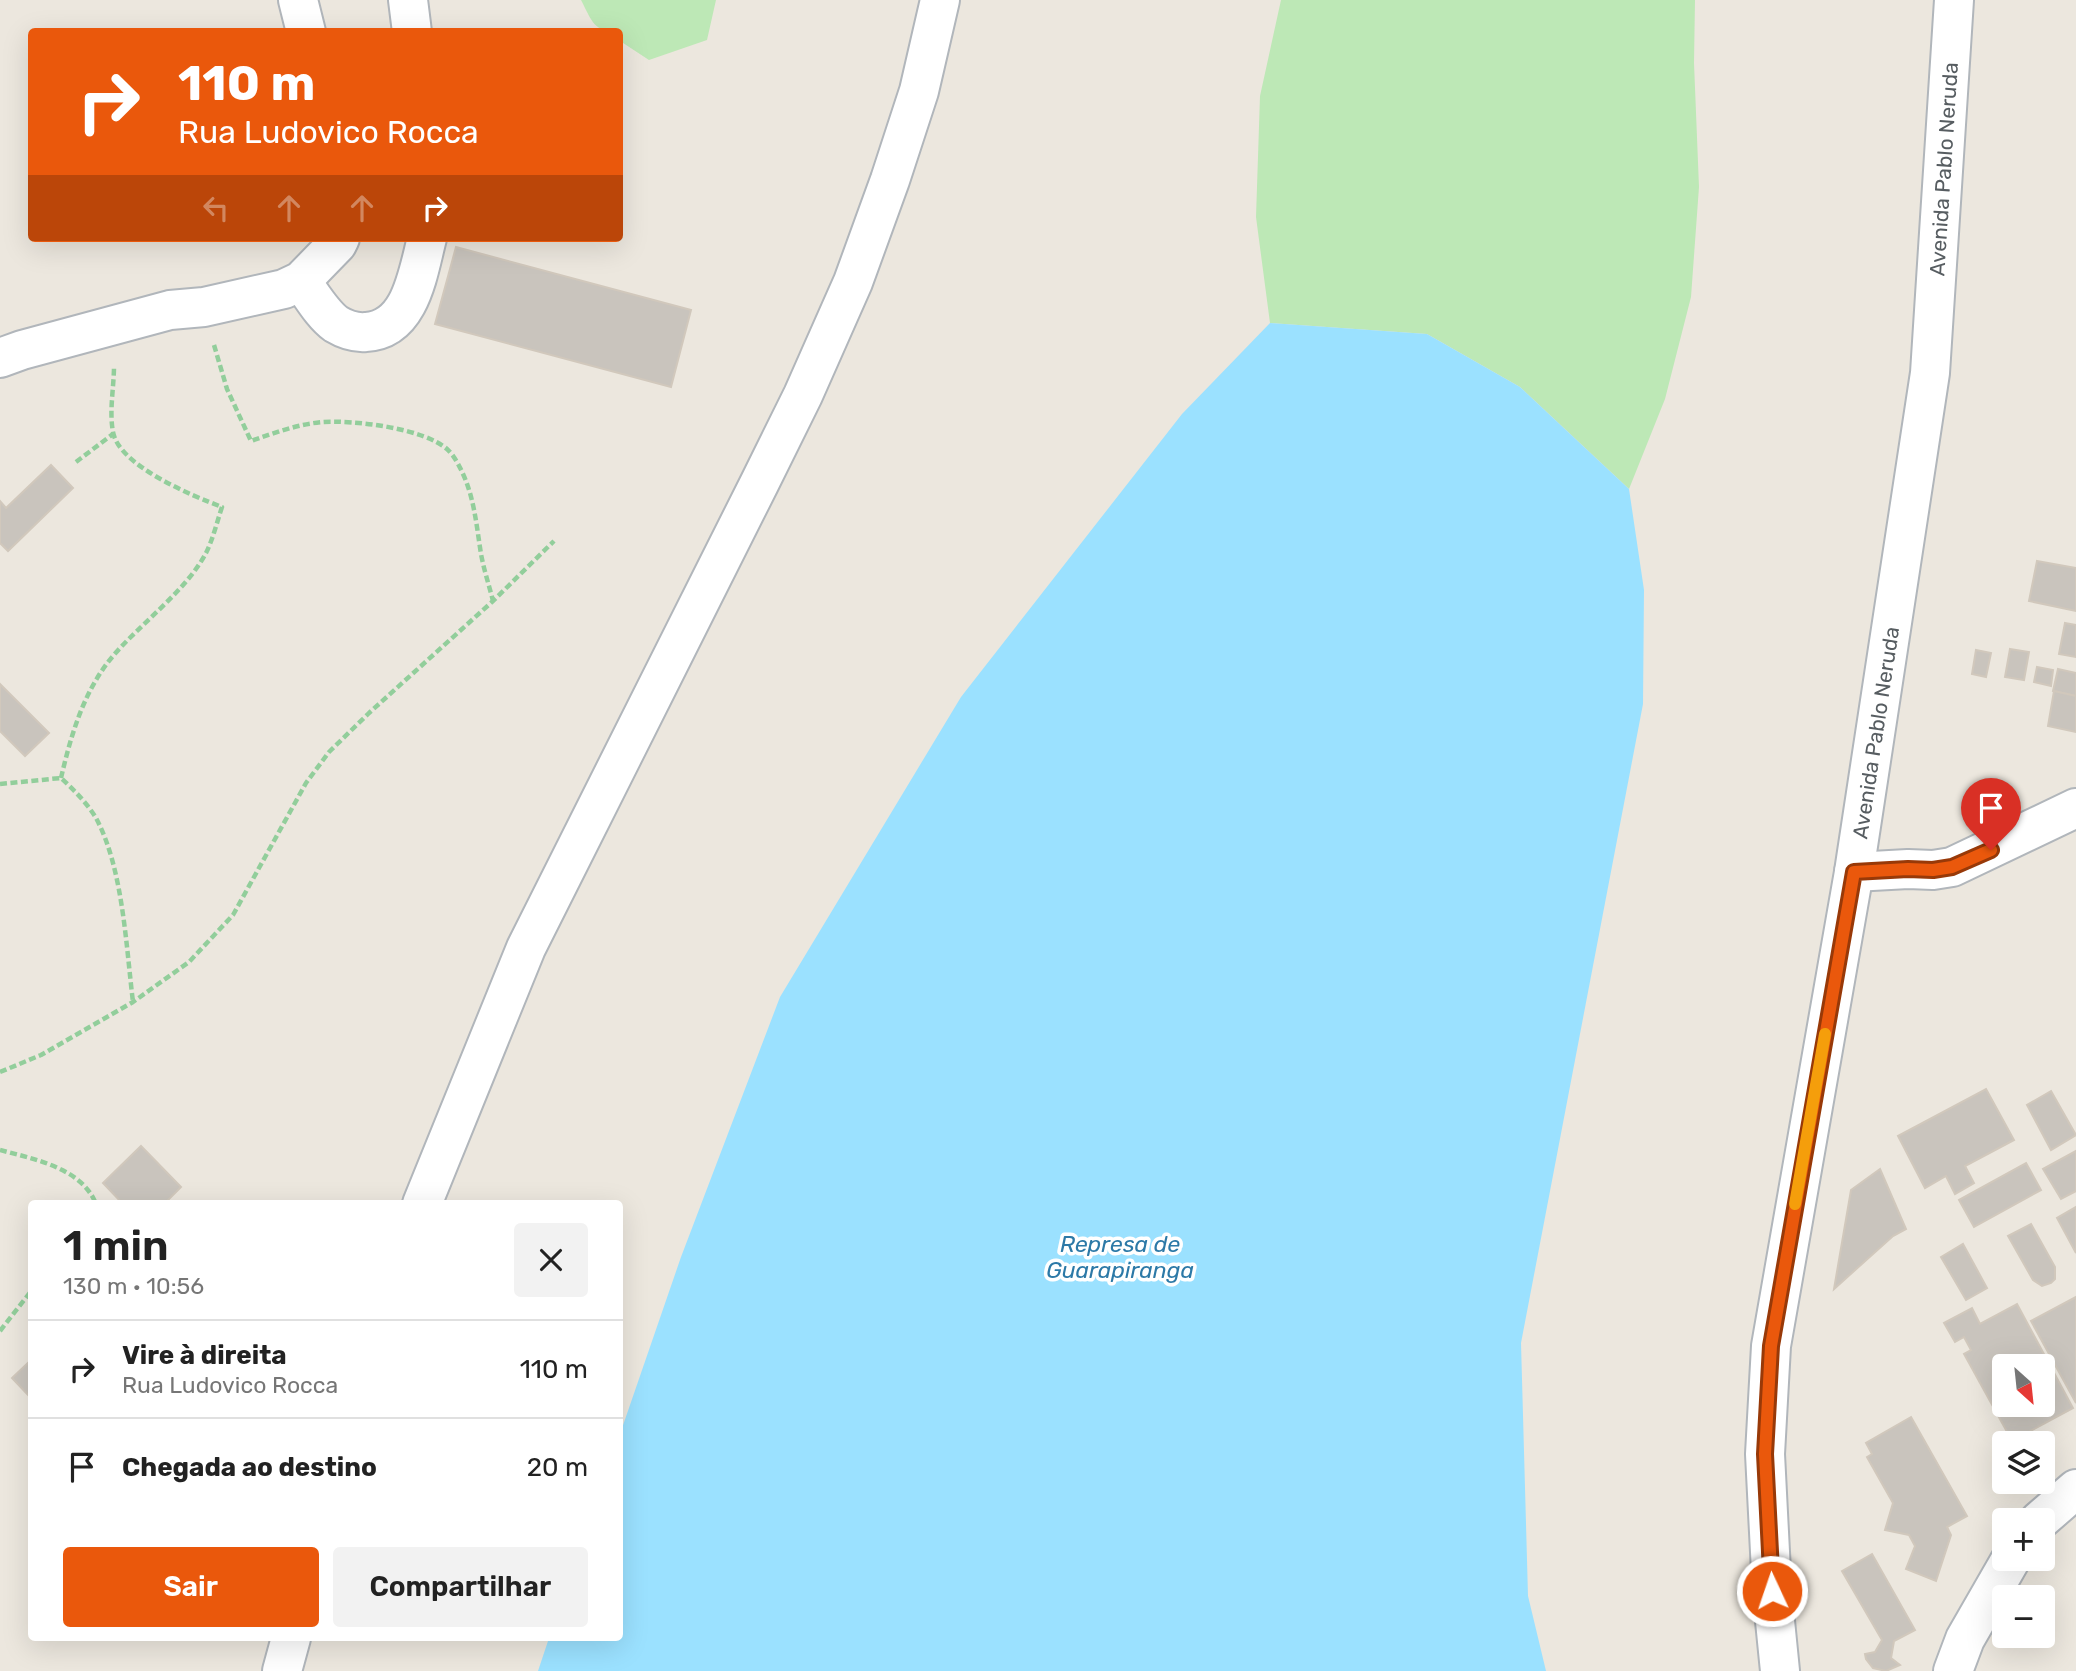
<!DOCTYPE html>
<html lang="pt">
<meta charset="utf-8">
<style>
body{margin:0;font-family:Rubik,sans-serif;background:#f2f2f2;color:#222;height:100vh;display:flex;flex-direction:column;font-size:26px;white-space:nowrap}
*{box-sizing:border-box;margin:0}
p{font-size:23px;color:#767676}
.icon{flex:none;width:38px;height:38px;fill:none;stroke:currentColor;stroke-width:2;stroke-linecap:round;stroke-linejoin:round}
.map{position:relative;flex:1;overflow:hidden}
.sheet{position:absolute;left:28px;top:1200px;width:595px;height:441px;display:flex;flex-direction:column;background:#fff;border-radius:7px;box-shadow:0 7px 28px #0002}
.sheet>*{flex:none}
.hud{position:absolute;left:28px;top:28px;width:595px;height:214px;border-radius:7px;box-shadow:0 7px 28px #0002;background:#ea580c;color:#fff;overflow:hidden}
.needle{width:46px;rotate:153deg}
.buttons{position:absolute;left:1992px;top:1354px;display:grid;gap:14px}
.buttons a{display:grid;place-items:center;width:63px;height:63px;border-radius:7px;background:#fff;box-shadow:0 7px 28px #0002;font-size:35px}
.pin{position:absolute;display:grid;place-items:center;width:60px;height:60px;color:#fff;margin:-72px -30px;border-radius:50% 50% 50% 0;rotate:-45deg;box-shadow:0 0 7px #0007}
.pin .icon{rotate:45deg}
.me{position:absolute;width:77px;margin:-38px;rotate:357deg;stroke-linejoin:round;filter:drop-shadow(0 0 5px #0008)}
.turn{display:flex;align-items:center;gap:24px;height:147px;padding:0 35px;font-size:32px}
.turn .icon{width:91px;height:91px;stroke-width:2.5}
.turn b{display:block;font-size:49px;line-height:60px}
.lanes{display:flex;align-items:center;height:66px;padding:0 35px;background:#0003;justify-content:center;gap:35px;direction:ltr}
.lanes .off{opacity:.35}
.round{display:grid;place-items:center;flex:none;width:74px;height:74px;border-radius:7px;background:#f2f2f2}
.summary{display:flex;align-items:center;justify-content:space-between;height:119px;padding:0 35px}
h1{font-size:42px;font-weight:600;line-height:52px}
.action{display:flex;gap:14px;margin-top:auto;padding:14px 35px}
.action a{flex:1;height:80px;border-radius:7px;background:#ea580c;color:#fff;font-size:28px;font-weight:600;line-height:80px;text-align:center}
.action a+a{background:#f2f2f2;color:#222}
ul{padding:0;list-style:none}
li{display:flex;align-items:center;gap:21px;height:98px;padding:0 35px;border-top:2px solid #e0e0e0}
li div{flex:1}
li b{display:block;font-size:26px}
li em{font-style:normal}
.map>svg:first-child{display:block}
.green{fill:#bde8b6}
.water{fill:#9be1ff}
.building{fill:#c9c4bd;stroke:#d1c8bc;stroke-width:2;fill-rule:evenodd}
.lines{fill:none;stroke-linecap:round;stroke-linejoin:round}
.minor-casing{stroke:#b1b6bb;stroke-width:42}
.path{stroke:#92ce9b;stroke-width:4.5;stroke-dasharray:7 3.5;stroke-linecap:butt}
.minor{stroke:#fff;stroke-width:38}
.route-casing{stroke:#983908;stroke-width:18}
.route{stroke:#ea580c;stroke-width:12}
.slow{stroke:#f59e0b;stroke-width:12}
.labels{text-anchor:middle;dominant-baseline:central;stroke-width:7;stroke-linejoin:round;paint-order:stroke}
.street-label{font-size:21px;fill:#575d61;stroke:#fff}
.water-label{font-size:23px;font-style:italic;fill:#2c79a7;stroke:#fff}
</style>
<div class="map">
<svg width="2076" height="1671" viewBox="0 0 2076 1671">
<rect width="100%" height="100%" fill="#ece7de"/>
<!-- green -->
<g class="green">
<path d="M581 0H716L707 40 649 60 620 41V32C593 32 592 21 581 0Z"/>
<path d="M1281 0H1695L1694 63 1699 187 1691 297 1665 399 1629 489 1520 387 1427 334 1270 323 1256 217 1260 96Z"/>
</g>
<!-- water -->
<path class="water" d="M1270 323 1427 334 1520 387 1629 489 1644 590 1643 704 1521 1343 1528 1596 1546 1671H538L549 1638H620V1434L681 1257 780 997 961 697 1182 414Z"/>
<!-- building -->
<g class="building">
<path d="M456 247 691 310 671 387 435 324Z"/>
<path d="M51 465 73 488 8 551 0 543V501L6 508Z"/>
<path d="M2037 561 2076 568V611L2029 601Z"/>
<path d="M2065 623 2076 625V657L2059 654Z"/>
<path d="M2010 649 2029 652 2024 680 2005 677Z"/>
<path d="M1976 650 1991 653 1986 677 1972 674Z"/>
<path d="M2037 667 2053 670 2051 686 2034 682Z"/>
<path d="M2058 669 2076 673V696L2053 691Z"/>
<path d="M0 684 49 733 25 756 0 731Z"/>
<path d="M2054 691 2076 696V732L2048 726Z"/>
<path d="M1986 1089 2014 1140 1965 1166 1974 1183 1955 1194 1946 1176 1925 1188 1898 1136Z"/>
<path d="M2051 1091 2076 1135 2051 1150 2027 1105Z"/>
<path d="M141 1146 181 1187 164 1204H123L103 1183Z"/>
<path d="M2076 1151V1191L2061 1199 2043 1169Z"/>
<path d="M2026 1163 2041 1190 1974 1227 1959 1200Z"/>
<path d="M1880 1169 1906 1229 1893 1236 1834 1289 1851 1190Z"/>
<path d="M2076 1207V1253L2057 1218Z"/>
<path d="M2031 1224 2055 1267V1279L2051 1283 2042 1286 2033 1280 2008 1236Z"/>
<path d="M1963 1244 1987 1288 1966 1300 1941 1257Z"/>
<path d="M2076 1297V1403L2031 1321Z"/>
<path d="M2017 1304 2073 1408 2012 1441 1964 1354 1971 1350 1964 1337 1955 1342 1944 1323 1972 1308 1980 1324ZM2004 1367H2042V1405H2004Z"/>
<path d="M32 1359V1397L31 1398 12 1378Z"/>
<path d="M1911 1417 1967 1516 1947 1527 1951 1535 1936 1581 1906 1569 1915 1546 1909 1535 1885 1530 1893 1503 1867 1457 1872 1454 1866 1443Z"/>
<path d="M1872 1554 1915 1630 1894 1641 1891 1658 1900 1665 1886 1671 1873 1668 1866 1659 1865 1654 1875 1652 1882 1640 1842 1571Z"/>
</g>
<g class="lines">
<!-- minor casing -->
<g class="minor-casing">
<g id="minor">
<path d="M298 0 306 32"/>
<path d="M408 0 412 32"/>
<path d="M301 281C311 294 322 314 336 324 346 330 355 333 366 332 411 330 418 272 427 238"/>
<path d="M0 358 22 350 170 310 204 307 284 289 301 281 337 244 340 238"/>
<path d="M1854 872 1908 869 1933 870 1952 867 2076 808"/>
<path d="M422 1204 526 948 760 482 803 395 853 282 890 180 919 91 940 0"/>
<path d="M2039 1521 2076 1489"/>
<path d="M282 1671 291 1638"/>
<path id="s1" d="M1780 1671 1772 1591 1765 1454 1771 1346 1854 872 1930 373 1954 0"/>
<path d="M1953 1671 1965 1639 2011 1559"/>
</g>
</g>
<!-- path -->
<g class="path">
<path d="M214 345 227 389 251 441C274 433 298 424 323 422 354 420 423 428 447 449 455 456 462 471 466 481 475 505 477 529 481 554 484 570 489 585 493 601"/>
<path d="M76 462 113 434"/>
<path d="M61 778C71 735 84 690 113 656 141 623 186 591 206 553 213 539 217 522 222 507 193 496 119 466 113 432 109 411 114 387 114 366"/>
<path d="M0 784 61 778C74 790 87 803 96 818 123 868 126 946 133 1002"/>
<path d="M0 1072 41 1055 133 1002 189 962 233 915 306 783 329 752 369 713 493 601 554 541"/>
<path d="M0 1150C34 1159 82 1168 96 1204"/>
<path d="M0 1331 32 1290"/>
</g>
<!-- minor -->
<use href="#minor" class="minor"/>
</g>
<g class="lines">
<!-- route casing -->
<g class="route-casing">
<path id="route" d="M1772 1591 1765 1454 1771 1346 1854 872 1908 869 1933 870 1952 867 1991 850"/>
</g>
<!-- route -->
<use href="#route" class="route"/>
<!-- slow -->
<path class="slow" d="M1795 1204 1825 1034"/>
</g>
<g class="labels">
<!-- street labels -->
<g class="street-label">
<text stroke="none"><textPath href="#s1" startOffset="1516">Avenida Pablo Neruda</textPath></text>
<text stroke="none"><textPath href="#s1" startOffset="948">Avenida Pablo Neruda</textPath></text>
</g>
<!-- water labels -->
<g class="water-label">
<text x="1120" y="1244">Represa de<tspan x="1120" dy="26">Guarapiranga</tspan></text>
</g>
</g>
</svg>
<div class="buttons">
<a><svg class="needle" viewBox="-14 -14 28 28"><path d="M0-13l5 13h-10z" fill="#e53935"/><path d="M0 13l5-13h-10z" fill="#767676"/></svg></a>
<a><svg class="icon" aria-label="layers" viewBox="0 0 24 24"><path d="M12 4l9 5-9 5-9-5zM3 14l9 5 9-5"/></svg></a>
<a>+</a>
<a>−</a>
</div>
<div class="pin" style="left:1991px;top:850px;background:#d93025"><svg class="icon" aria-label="arrive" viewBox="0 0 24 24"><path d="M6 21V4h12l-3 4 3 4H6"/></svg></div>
<svg class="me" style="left:1772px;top:1591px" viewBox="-20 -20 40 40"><circle r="17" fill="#ea580c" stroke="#fff" stroke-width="3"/><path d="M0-11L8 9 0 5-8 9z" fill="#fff"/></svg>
<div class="hud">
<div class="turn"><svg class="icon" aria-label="right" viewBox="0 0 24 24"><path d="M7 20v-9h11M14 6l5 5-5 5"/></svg><div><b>110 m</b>Rua Ludovico Rocca</div></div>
<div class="lanes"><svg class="icon off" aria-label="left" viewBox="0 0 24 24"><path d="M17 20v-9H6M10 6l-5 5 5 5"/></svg><svg class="icon off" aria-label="ahead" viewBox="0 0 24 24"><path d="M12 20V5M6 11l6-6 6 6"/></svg><svg class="icon off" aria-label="ahead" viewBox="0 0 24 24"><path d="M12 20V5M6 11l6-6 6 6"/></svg><svg class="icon" aria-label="right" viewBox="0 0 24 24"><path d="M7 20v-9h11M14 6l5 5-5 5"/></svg></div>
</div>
<section class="sheet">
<div class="summary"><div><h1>1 min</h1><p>130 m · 10:56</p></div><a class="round"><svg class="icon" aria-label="close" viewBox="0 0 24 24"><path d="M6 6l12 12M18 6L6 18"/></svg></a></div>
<ul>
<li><svg class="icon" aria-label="right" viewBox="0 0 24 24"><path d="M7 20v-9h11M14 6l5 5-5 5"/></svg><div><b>Vire à direita</b><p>Rua Ludovico Rocca</p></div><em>110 m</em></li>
<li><svg class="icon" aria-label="arrive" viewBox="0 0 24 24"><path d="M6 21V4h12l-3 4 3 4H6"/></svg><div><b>Chegada ao destino</b></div><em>20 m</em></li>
</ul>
<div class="action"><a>Sair</a><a>Compartilhar</a></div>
</section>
</div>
